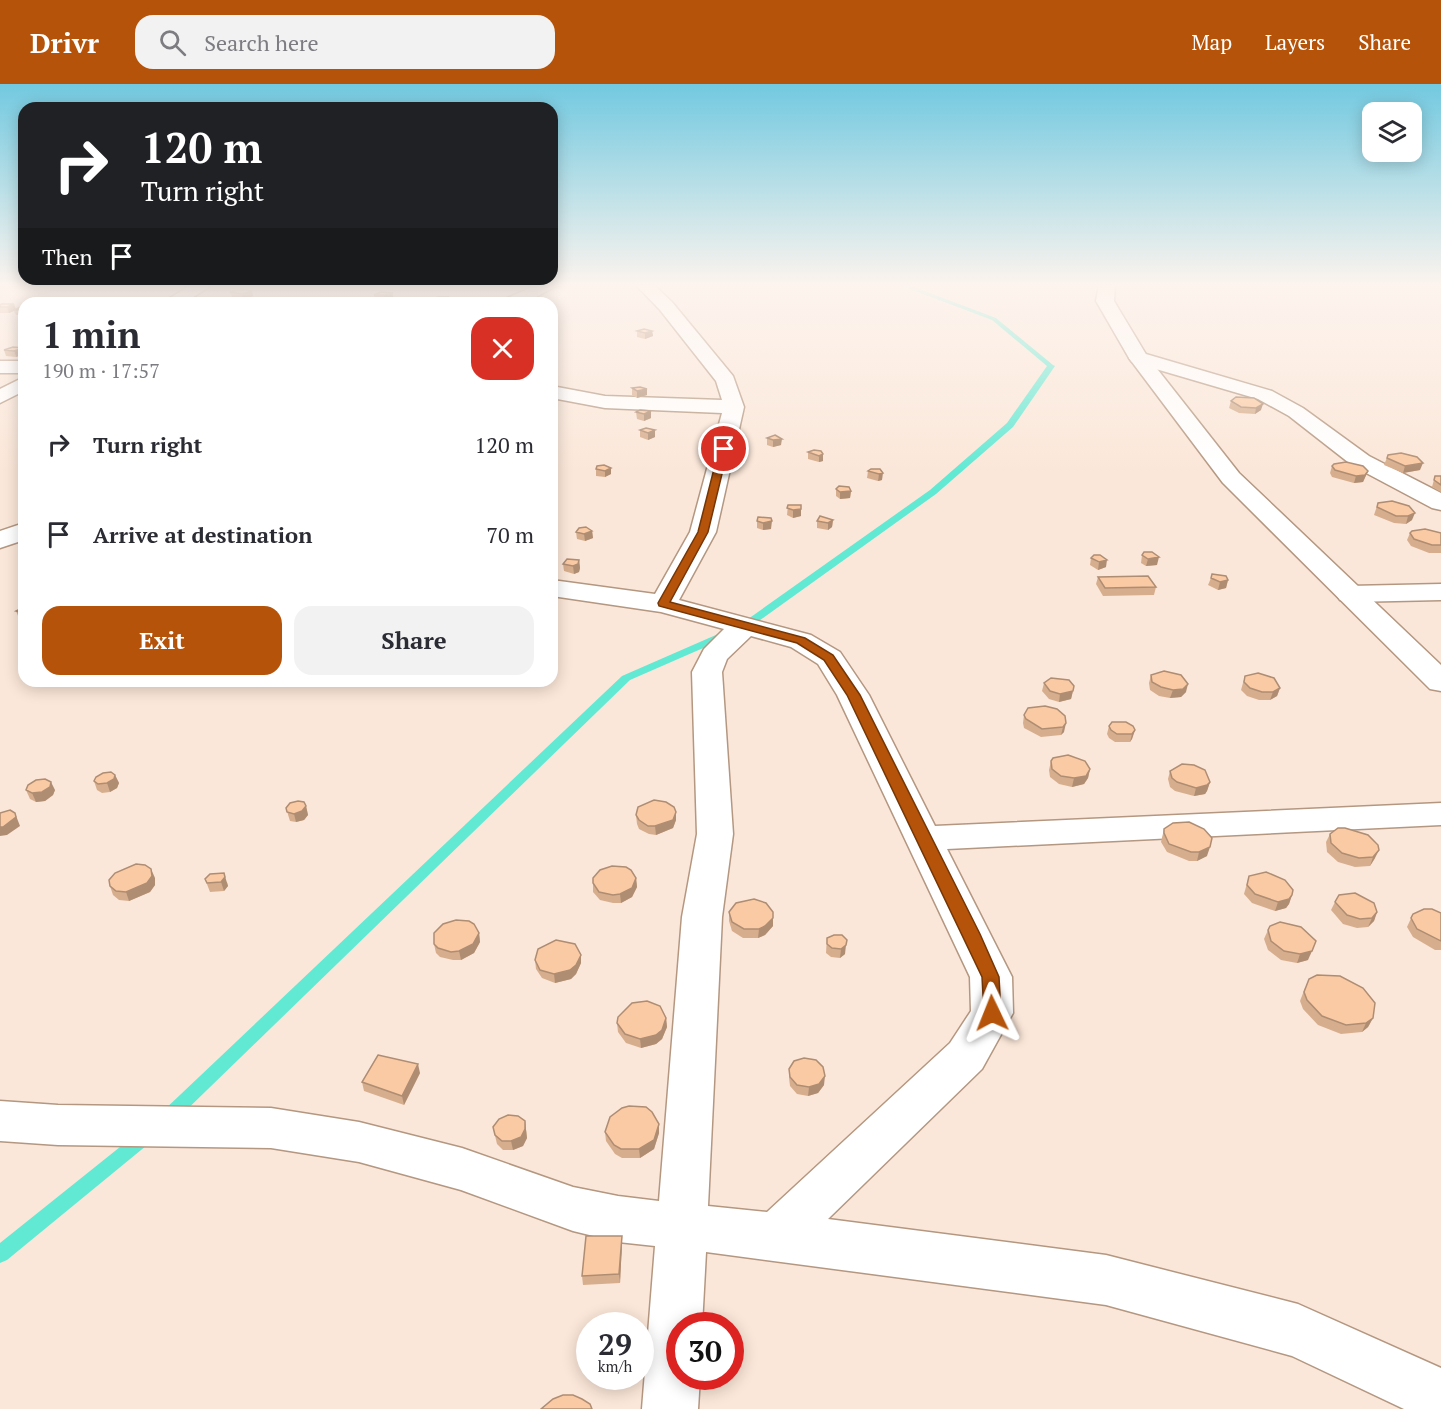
<!DOCTYPE html>
<meta charset="utf-8">
<style>
body{margin:0;font-family:"PT Serif",serif;background:#f2f2f3;color:#2b2b33;height:100vh;display:flex;flex-direction:column;font-size:22px;white-space:nowrap}
*{box-sizing:border-box;margin:0}
p{font-size:20px;color:#7c7c81}
.icon{flex:none;width:33px;height:33px;fill:none;stroke:currentColor;stroke-width:2;stroke-linecap:round;stroke-linejoin:round}
.map{position:relative;flex:1;overflow:hidden}
.sheet{position:absolute;left:18px;top:213px;width:540px;height:390px;display:flex;flex-direction:column;background:#fff;border-radius:18px;box-shadow:0 3px 15px #0003}
.sheet>*{flex:none}
.guide{position:absolute;left:18px;top:18px;width:540px;height:183px;border-radius:18px;box-shadow:0 3px 15px #0003;background:#202124;color:#fff;overflow:hidden}
.fabs{position:absolute;left:1362px;top:18px;display:grid;gap:12px}
.fabs a{display:grid;place-items:center;width:60px;height:60px;border-radius:12px;background:#fff;box-shadow:0 3px 15px #0003;font-size:30px}
.speed{position:absolute;left:576px;top:1228px;display:flex;gap:12px;font-size:30px;font-weight:700;text-align:center}
.speed>*{display:grid;place-content:center;width:78px;height:78px;border-radius:50%;background:#fff;box-shadow:0 3px 15px #0003;line-height:1}
.speed small{font-size:15px;font-weight:400}
.speed .limit{border:9px solid #d22;background:#fff;color:#111}
.pin{position:absolute;display:grid;place-items:center;width:51px;height:51px;color:#fff;margin:-26px;border:3px solid #fff;border-radius:50%;box-shadow:0 2px 6px #0007}
.me{position:absolute;width:66px;margin:-33px;rotate:358deg;stroke-linejoin:round;filter:drop-shadow(0 0 4px #0008)}
.turn{display:flex;align-items:center;gap:21px;height:126px;padding:0 24px;font-size:27px}
.turn .icon{width:78px;height:78px;stroke-width:2.5}
.turn b{display:block;font-size:42px;line-height:51px}
.then{display:flex;align-items:center;height:57px;padding:0 24px;background:#0003;gap:12px;font-size:22px}
.round{display:grid;place-items:center;flex:none;width:63px;height:63px;border-radius:18px;background:#f2f2f3}
.headline{display:flex;align-items:center;justify-content:space-between;height:102px;padding:0 24px}
h1{font-size:36px;font-weight:700;line-height:45px}
.action{display:flex;gap:12px;margin-top:auto;padding:12px 24px}
.action a{flex:1;height:69px;border-radius:18px;background:#b45309;color:#fff;font-size:24px;font-weight:700;line-height:69px;text-align:center}
.action a+a{background:#f2f2f3;color:#2b2b33}
ul{padding:0;list-style:none}
li{display:flex;align-items:center;gap:18px;height:90px;padding:0 24px}
li div{flex:1}
li b{display:block;font-size:22px}
li em{font-style:normal}
header{display:flex;align-items:center;gap:36px;box-sizing:border-box;height:84px;padding:0 30px;background:#b45309;color:#fff}
header strong{font-size:28px}
nav{display:flex;gap:33px;margin-inline-start:auto;font-size:21px}
.search{width:420px;height:54px;background:#f2f2f3;display:flex;align-items:center;gap:15px;box-sizing:border-box;padding:0 21px;border-radius:18px;color:#7c7c81;font-size:22px}
.map>svg:first-child{display:block}
.lines{fill:none;stroke-linecap:round;stroke-linejoin:round}
.stream{fill:#61e9d4;fill-rule:evenodd}
.minor-casing{stroke:#b49780;stroke-width:3}
.secondary-casing{stroke:#b49780;stroke-width:3}
.minor{fill:#fff;fill-rule:evenodd}
.secondary{fill:#fff;fill-rule:evenodd}
.wall{fill:#d7ae8d}
.shaded-wall{fill:#af8d73}
.building{fill:#facaa4;stroke:#af8d73;stroke-width:1.5}
.route{fill:#b45309;stroke:#753606;stroke-width:1.5}
</style>
<header>
<strong>Drivr</strong>
<div class="search"><svg class="icon" aria-label="search" viewBox="0 0 24 24"><circle cx="10" cy="10" r="6"/><path d="M15 15l6 6"/></svg>Search here</div>
<nav><a>Map</a><a>Layers</a><a>Share</a></nav>
</header>
<div class="map">
<svg width="1441" height="1325" viewBox="0 0 1441 1325">
<rect width="100%" height="100%" fill="#fbe7d9"/>
<g class="lines">
<!-- stream -->
<g class="stream">
<path d="M899 201H909L996 234 1053 281 1055 282 1013 343 936 410 749 544 630 596 174 1038 168 1040 162 1038 160 1033 162 1028 622 592 741 540 930 406 1007 339 1047 282 992 236Z"/>
<path d="M146 1045 152 1047 155 1052 152 1057 7 1176 0 1179V1159L140 1047Z"/>
</g>
<!-- minor casing -->
<g class="minor-casing">
<g id="minor">
<path d="M191 201H212L184 219H162Z"/>
<path d="M536 201H558L525 219H502L505 215Z"/>
<path d="M636 201H654L672 218 733 292 744 323 716 448 679 516 811 551 840 568 869 611 935 742 1441 719V741L947 765 1012 893 1013 929 982 985 828 1135 1106 1171 1298 1220 1441 1284V1325H1404L1292 1272 1106 1221 706 1168 702 1242H680V1293H700L698 1325H642L655 1162 618 1158 573 1147 461 1106 359 1078 271 1064 58 1061 0 1057V1017L58 1021 271 1024 359 1038 462 1064 573 1103 618 1112 659 1117 682 833 697 750 692 588 704 565 724 545 661 528 552 512V496L655 510 690 448 722 329 605 324 552 314V302L605 312 722 316 716 297 660 226ZM751 552 791 563 818 580 837 611 970 893 971 927 950 959 767 1128 708 1122 722 833 733 750 722 588 727 575Z"/>
<path d="M1139 268 1272 307 1303 324 1369 372 1441 409V426L1432 424 1353 382 1289 332 1258 315 1132 278 1129 274 1132 270Z"/>
<rect x="0" y="277" width="24" height="12"/>
<path d="M24 293V307L0 319V305Z"/>
<path d="M24 439V456L0 464V447Z"/>
<path d="M1441 500V516L1350 518 1340 516 1336 510 1340 504 1350 502Z"/>
</g>
</g>
<!-- secondary casing -->
<g class="secondary-casing">
<path id="secondary" d="M1099 201H1115L1114 217 1147 272 1239 389 1441 581V607L1430 605 1223 399 1129 274 1096 217Z"/>
</g>
<!-- minor -->
<use href="#minor" class="minor"/>
<!-- secondary -->
<use href="#secondary" class="secondary"/>
</g>
<!-- wall -->
<g class="wall">
<path d="M440 201H457V203H441Z"/>
<path d="M252 207 253 212 243 215 232 214 230 208Z"/>
<path d="M393 209V214L385 216H375L374 211Z"/>
<path d="M438 213 450 219H431L430 216Z"/>
<path d="M14 220 16 225 24 222V231H16L14 227 9 229H0V221Z"/>
<path d="M637 247H652L653 252 645 255 637 253Z"/>
<path d="M13 263 16 273 6 272 4 266Z"/>
<path d="M632 304 647 311 637 314 632 311Z"/>
<path d="M1236 313 1261 326 1255 330 1239 329 1229 324 1231 317Z"/>
<path d="M651 327V334L644 337 637 335 636 328Z"/>
<path d="M646 344 655 353 648 356 640 353V346Z"/>
<path d="M775 351 781 361 773 363 767 361V354Z"/>
<path d="M808 368 823 370V377L819 378 808 375Z"/>
<path d="M1388 371 1420 386 1403 389 1384 381Z"/>
<path d="M1332 382 1368 387 1363 398 1354 399 1332 393 1330 389Z"/>
<path d="M611 384V390L605 393 596 392V385Z"/>
<path d="M880 385 882 396 878 397 867 394 868 387Z"/>
<path d="M1435 392H1441V408L1432 403Z"/>
<path d="M836 405 851 407 850 414 840 415 836 412Z"/>
<path d="M1392 417 1412 436 1406 440 1394 439 1374 431 1378 419Z"/>
<path d="M788 421 801 432 793 434 787 431Z"/>
<path d="M758 433 771 445 763 446 757 444V437Z"/>
<path d="M833 436 832 443 828 446 817 444V437Z"/>
<path d="M592 447 593 454 585 457 577 455 576 448Z"/>
<path d="M1410 449H1441V469H1429L1411 462 1407 456Z"/>
<path d="M1142 471 1157 481 1146 482 1141 479Z"/>
<path d="M1091 474 1106 483 1098 486 1090 481Z"/>
<path d="M579 476 580 484 579 488 574 490 564 487 563 480Z"/>
<path d="M1098 493 1156 503 1154 511 1103 512 1096 500Z"/>
<path d="M1211 494 1228 496 1226 504 1218 506 1208 501Z"/>
<path d="M24 523V536L19 534 16 527Z"/>
<path d="M1151 591 1186 608 1181 613 1170 614 1159 612 1150 606 1149 599Z"/>
<path d="M1245 592 1280 604 1277 612 1270 616H1259L1247 612 1241 606Z"/>
<path d="M1044 599 1074 602 1071 615 1059 618 1049 615 1042 607Z"/>
<path d="M1057 625 1064 648 1061 651 1041 653 1024 644 1023 639 1024 631Z"/>
<path d="M1109 642 1135 646 1132 655 1130 658H1115L1109 654 1107 650Z"/>
<path d="M1051 677 1090 685 1088 694 1084 700 1072 703 1059 700 1050 693 1049 686Z"/>
<path d="M1170 687 1210 698 1207 707 1205 710 1194 712 1175 707 1170 703 1168 695Z"/>
<path d="M115 691 119 699 117 704 110 708 102 709 97 706 94 697Z"/>
<path d="M26 706H55L53 711 45 717 36 718 30 715Z"/>
<path d="M306 722 308 731 304 736 296 738 290 737 286 724Z"/>
<path d="M636 731 676 736 673 744 656 751 649 750 639 745 637 740Z"/>
<path d="M1164 745 1207 772 1197 777H1189L1167 768 1161 758Z"/>
<path d="M1330 750 1375 774 1370 782 1355 783 1338 778 1327 768 1326 758Z"/>
<path d="M1249 792 1292 811 1289 820 1286 824 1275 827 1252 819 1244 810Z"/>
<path d="M155 794V801L150 808 129 817 119 816 113 811 110 802Z"/>
<path d="M636 794 637 803 632 813 621 819H613L600 816 593 808V799Z"/>
<path d="M205 795 227 798 228 802 224 807 210 808Z"/>
<path d="M1335 818 1377 828 1374 837 1368 843 1357 844 1343 840 1331 826Z"/>
<path d="M729 828 773 842 765 851 758 854H743L732 847 729 837Z"/>
<path d="M1441 829V866H1435L1413 853 1407 843 1413 830Z"/>
<path d="M1268 846 1308 876 1297 879 1281 876 1268 866 1264 855Z"/>
<path d="M479 849 480 858 474 869 461 876H453L440 873 436 869 434 860Z"/>
<path d="M834 851 845 870 840 874 831 873 826 869 827 854Z"/>
<path d="M581 871V879L576 890 571 895 555 899 542 894 536 885 535 876Z"/>
<path d="M1305 904 1373 934 1368 943 1362 948 1341 950 1318 941 1303 925 1300 917Z"/>
<path d="M666 934 667 943 662 955 656 960 641 964 626 959 618 948 617 939Z"/>
<path d="M789 985 824 1001 818 1009 808 1012 797 1010 790 1002 789 994Z"/>
<path d="M420 989 404 1021 364 1007 362 998Z"/>
<path d="M525 1037 527 1054 523 1062 513 1066H503L497 1060 493 1043Z"/>
<path d="M605 1048 659 1049 654 1065 640 1074H622L615 1070 606 1057Z"/>
<path d="M622 1160 620 1199 583 1201 582 1192Z"/>
</g>
<!-- shaded-wall -->
<g class="shaded-wall">
<path d="M252 207 253 212 243 215 242 210Z"/>
<path d="M393 209V214L385 216 384 211Z"/>
<path d="M449 213 450 219H441V216Z"/>
<path d="M14 220 16 226H14V227L9 229 7 223Z"/>
<path d="M652 247 653 252 645 255V249Z"/>
<path d="M24 264V271L16 273 14 267Z"/>
<path d="M647 305V311L637 314V307Z"/>
<path d="M1263 320 1261 326 1255 330 1256 324Z"/>
<path d="M651 327V334L644 337V330Z"/>
<path d="M655 346V353L648 356V349Z"/>
<path d="M782 355 781 361 773 363V356Z"/>
<path d="M823 370V377L819 378V372Z"/>
<path d="M1423 379 1420 386 1403 389 1405 382Z"/>
<path d="M611 384V390L605 393V387Z"/>
<path d="M1368 387 1363 398 1354 399 1356 392Z"/>
<path d="M883 389 882 396 878 397 879 390Z"/>
<path d="M851 407 850 414 840 415V408Z"/>
<path d="M801 425V432L793 434V426Z"/>
<path d="M1415 429 1412 436 1406 440 1408 432Z"/>
<path d="M833 436 832 443 828 446V439Z"/>
<path d="M772 437 771 445 763 446V439Z"/>
<path d="M592 447 593 454 585 457 584 450Z"/>
<path d="M1159 473 1157 481 1146 482 1148 475Z"/>
<path d="M579 476 580 484 579 488 574 490 573 482Z"/>
<path d="M1107 476 1106 483 1098 486 1099 478Z"/>
<path d="M1228 496 1226 504 1218 506 1220 498Z"/>
<path d="M1188 600 1186 608 1181 613 1170 614 1173 606Z"/>
<path d="M1280 604 1277 612 1270 616 1273 608Z"/>
<path d="M1073 607 1071 615 1059 618 1060 610Z"/>
<path d="M1066 639 1064 648 1061 651 1063 643Z"/>
<path d="M1135 646 1132 655 1130 658 1132 650Z"/>
<path d="M1090 685 1088 694 1084 700 1072 703 1074 694Z"/>
<path d="M115 691 119 699 117 704 110 708 107 699Z"/>
<path d="M51 698 55 706 53 711 45 717 36 718 32 709Z"/>
<path d="M1210 698 1207 707 1205 710 1194 712 1196 704Z"/>
<path d="M306 722 308 731 304 736 296 738 294 730Z"/>
<path d="M676 728V736L673 744 656 751 655 742Z"/>
<path d="M15 729 20 742 7 751 0 752V743Z"/>
<path d="M1210 763 1207 772 1197 777 1199 768Z"/>
<path d="M1379 766 1375 774 1370 782 1373 773Z"/>
<path d="M151 785 155 794V801L150 808 129 817 126 808Z"/>
<path d="M224 789 228 802 224 807 221 798Z"/>
<path d="M636 794 637 803 632 813 621 819 620 810Z"/>
<path d="M1292 811 1289 820 1286 824 1275 827 1278 818Z"/>
<path d="M1377 828 1374 837 1368 843 1372 834Z"/>
<path d="M773 834V842L765 851 758 854 759 845Z"/>
<path d="M479 849 480 858 474 869 461 876 459 867Z"/>
<path d="M846 861 845 870 840 874 841 865Z"/>
<path d="M1312 867 1308 876 1297 879 1300 870Z"/>
<path d="M581 871V879L576 890 571 895 555 899 554 890Z"/>
<path d="M666 934 667 943 662 955 656 960 641 964 640 955Z"/>
<path d="M1373 934 1368 943 1362 948 1366 939Z"/>
<path d="M418 980 420 989 404 1021 402 1012Z"/>
<path d="M825 992 824 1001 818 1009 808 1012 809 1003Z"/>
<path d="M525 1037 527 1054 523 1062 513 1066 511 1057Z"/>
<path d="M659 1040V1049L654 1065 640 1074 639 1065Z"/>
<path d="M622 1152V1160L620 1199 619 1190Z"/>
</g>
<!-- building -->
<g class="building">
<path d="M241 205 252 207 242 210 230 208Z"/>
<path d="M381 208 393 209 384 211H374Z"/>
<path d="M438 213H449L441 216H430Z"/>
<path d="M2 220H14L7 223H0V221Z"/>
<path d="M23 222H24V226H14Z"/>
<path d="M644 245 652 247 645 249 637 247Z"/>
<path d="M13 263 24 264 14 267 4 266Z"/>
<path d="M640 303 647 305 637 307 632 304Z"/>
<path d="M1236 313 1254 314 1263 320 1256 324 1241 323 1231 317Z"/>
<path d="M640 326 651 327 644 330 636 328Z"/>
<path d="M646 344 655 346 648 349 640 346Z"/>
<path d="M775 351 782 355 773 356 767 354Z"/>
<path d="M814 366 821 367 823 370 819 372 808 368Z"/>
<path d="M1401 369 1417 373 1423 379 1405 382 1387 374 1388 371Z"/>
<path d="M1346 378 1363 382 1368 387 1365 391 1356 392 1335 386 1332 382 1334 380Z"/>
<path d="M604 381 611 384 605 387 596 385 597 382Z"/>
<path d="M871 385H880L883 389 879 390 868 387Z"/>
<path d="M1435 392H1441V401L1434 396Z"/>
<path d="M839 402 849 403 851 407 840 408 836 405Z"/>
<path d="M1392 417 1409 422 1415 429 1408 432H1396L1377 423 1378 419Z"/>
<path d="M788 421H801V425L793 426 787 424Z"/>
<path d="M820 432 833 436 828 439 817 437Z"/>
<path d="M758 433 771 434 772 437 763 439 757 437Z"/>
<path d="M586 443 592 447 584 450 576 448 579 444Z"/>
<path d="M1425 445 1441 449V461H1432L1414 455 1410 449 1412 447Z"/>
<path d="M1144 468H1152L1159 473 1148 475 1142 471Z"/>
<path d="M1094 471H1100L1107 476 1099 478 1091 474Z"/>
<path d="M567 475 579 476 578 480 573 482 563 480Z"/>
<path d="M1212 490 1226 492 1228 496 1220 498 1211 494Z"/>
<path d="M1148 492 1156 503 1105 504 1098 493Z"/>
<path d="M24 523V529L16 527Z"/>
<path d="M1164 587 1181 591 1188 600 1183 605 1173 606 1161 603 1152 598 1151 591Z"/>
<path d="M1258 589 1274 594 1280 604 1273 608H1262L1250 604 1244 598 1245 592Z"/>
<path d="M1051 594 1069 596 1074 602 1073 607 1060 610 1050 607 1044 599Z"/>
<path d="M1045 622 1057 625 1065 632 1066 639 1063 643 1042 645 1026 635 1024 631 1028 624Z"/>
<path d="M1112 638H1126L1133 642 1135 646 1132 650H1117L1111 646 1109 642Z"/>
<path d="M1068 671 1085 677 1090 685 1086 692 1074 694 1061 692 1052 685 1051 677 1053 674Z"/>
<path d="M1182 680 1194 681 1205 686 1210 698 1207 701 1196 704 1177 698 1172 694 1170 687Z"/>
<path d="M111 688 115 691 114 695 107 699 98 700 94 697 96 693 103 689Z"/>
<path d="M45 695 51 698 50 703 42 708 32 709 26 706 28 701 36 696Z"/>
<path d="M654 716 666 718 674 723 676 728 673 736 655 742H648L639 736 636 731 638 723Z"/>
<path d="M298 717 304 718 306 722 302 727 294 730 287 728 286 724 290 719Z"/>
<path d="M10 726 15 729 16 733 3 743H0V729Z"/>
<path d="M1189 738 1204 745 1212 754 1210 763 1199 768H1191L1169 760 1164 749V745L1173 739Z"/>
<path d="M1338 744H1345L1368 751 1378 761 1379 766 1373 773 1359 774 1342 769 1331 759 1330 750Z"/>
<path d="M136 780 145 781 151 785 152 792 147 799 126 808 116 807 110 802 109 796 115 789Z"/>
<path d="M612 782 626 783 631 786 636 794 632 804 620 810 613 811 599 808 593 799V794L600 786Z"/>
<path d="M1266 788 1285 796 1293 806 1292 811 1289 815 1278 818 1255 810 1247 801 1249 792Z"/>
<path d="M224 789 225 793 221 798 207 799 205 795 210 790Z"/>
<path d="M1355 809 1374 819 1377 828 1372 834 1360 835 1347 831 1335 818 1339 811Z"/>
<path d="M754 815 766 819 773 828V834L765 842 759 845H744L732 838 729 828 736 819Z"/>
<path d="M1424 825H1432L1441 829V857L1417 845 1411 834 1413 830Z"/>
<path d="M456 836 469 837 474 840 479 849 473 860 459 867 451 868 438 864 434 860V849L443 840Z"/>
<path d="M1280 838 1301 843 1316 857 1312 867 1300 870 1284 867 1271 857 1268 846 1270 842Z"/>
<path d="M834 851H842L847 856 846 861 841 865 832 864 827 860V854Z"/>
<path d="M556 856 575 860 581 871 576 881 570 886 554 890 540 886 535 876 538 865Z"/>
<path d="M1317 891 1340 892 1363 904 1375 919 1373 934 1366 939 1346 941 1322 932 1307 916 1304 908 1309 895Z"/>
<path d="M647 917 660 922 666 934 662 946 656 951 640 955 625 950 617 939 618 933 632 919Z"/>
<path d="M378 971 418 980 402 1012 362 998Z"/>
<path d="M804 974 816 976 823 983 825 992 819 1000 809 1003 797 1001 790 993 789 985 794 977Z"/>
<path d="M629 1022 646 1023 652 1028 659 1040 654 1056 639 1065H621L614 1061 605 1048 610 1033 622 1024Z"/>
<path d="M508 1031 518 1032 525 1037V1045L521 1053 511 1057H502L495 1051 493 1043 499 1035Z"/>
<path d="M586 1152H622L619 1190 582 1192Z"/>
<path d="M563 1311H573L582 1315 590 1320 592 1325H541L553 1315Z"/>
</g>
<!-- sky -->
<linearGradient id="sky" x2="0" y2="1"><stop stop-color="#72c9e0"/><stop offset="0.52" stop-color="#fdf4ee"/><stop offset="1" stop-color="#fdf4ee" stop-opacity="0"/></linearGradient>
<rect width="1441" height="387" fill="url(#sky)"/>
<!-- route -->
<path class="route" d="M724 362 728 365 708 448 670 518 805 554 833 571 860 611 980 850 999 893 1001 929 999 934 992 936 986 934 984 929 982 893 847 611 824 576 797 559 659 522 658 519 698 448 719 365Z"/>
</svg>
<div class="fabs">
<a><svg class="icon" aria-label="layers" viewBox="0 0 24 24"><path d="M12 4l9 5-9 5-9-5zM3 14l9 5 9-5"/></svg></a>
</div>
<div class="speed"><div>29<small>km/h</small></div><div class="limit">30</div></div>
<div class="pin" style="left:724px;top:365px;background:#d93025"><svg class="icon" aria-label="arrive" viewBox="0 0 24 24"><path d="M6 21V4h12l-3 4 3 4H6"/></svg></div>
<svg class="me" style="left:992px;top:929px" viewBox="-20 -20 40 40"><path d="M0-17L14 15 0 8-14 15z" fill="#b45309" stroke="#fff" stroke-width="4"/></svg>
<div class="guide">
<div class="turn"><svg class="icon" aria-label="right" viewBox="0 0 24 24"><path d="M7 20v-9h11M14 6l5 5-5 5"/></svg><div><b>120 m</b>Turn right</div></div>
<div class="then">Then<svg class="icon" aria-label="arrive" viewBox="0 0 24 24"><path d="M6 21V4h12l-3 4 3 4H6"/></svg></div>
</div>
<section class="sheet">
<div class="headline"><div><h1>1 min</h1><p>190 m · 17:57</p></div><a class="round" style="background:#d93025;color:#fff"><svg class="icon" aria-label="close" viewBox="0 0 24 24"><path d="M6 6l12 12M18 6L6 18"/></svg></a></div>
<ul>
<li><svg class="icon" aria-label="right" viewBox="0 0 24 24"><path d="M7 20v-9h11M14 6l5 5-5 5"/></svg><div><b>Turn right</b></div><em>120 m</em></li>
<li><svg class="icon" aria-label="arrive" viewBox="0 0 24 24"><path d="M6 21V4h12l-3 4 3 4H6"/></svg><div><b>Arrive at destination</b></div><em>70 m</em></li>
</ul>
<div class="action"><a>Exit</a><a>Share</a></div>
</section>
</div>
